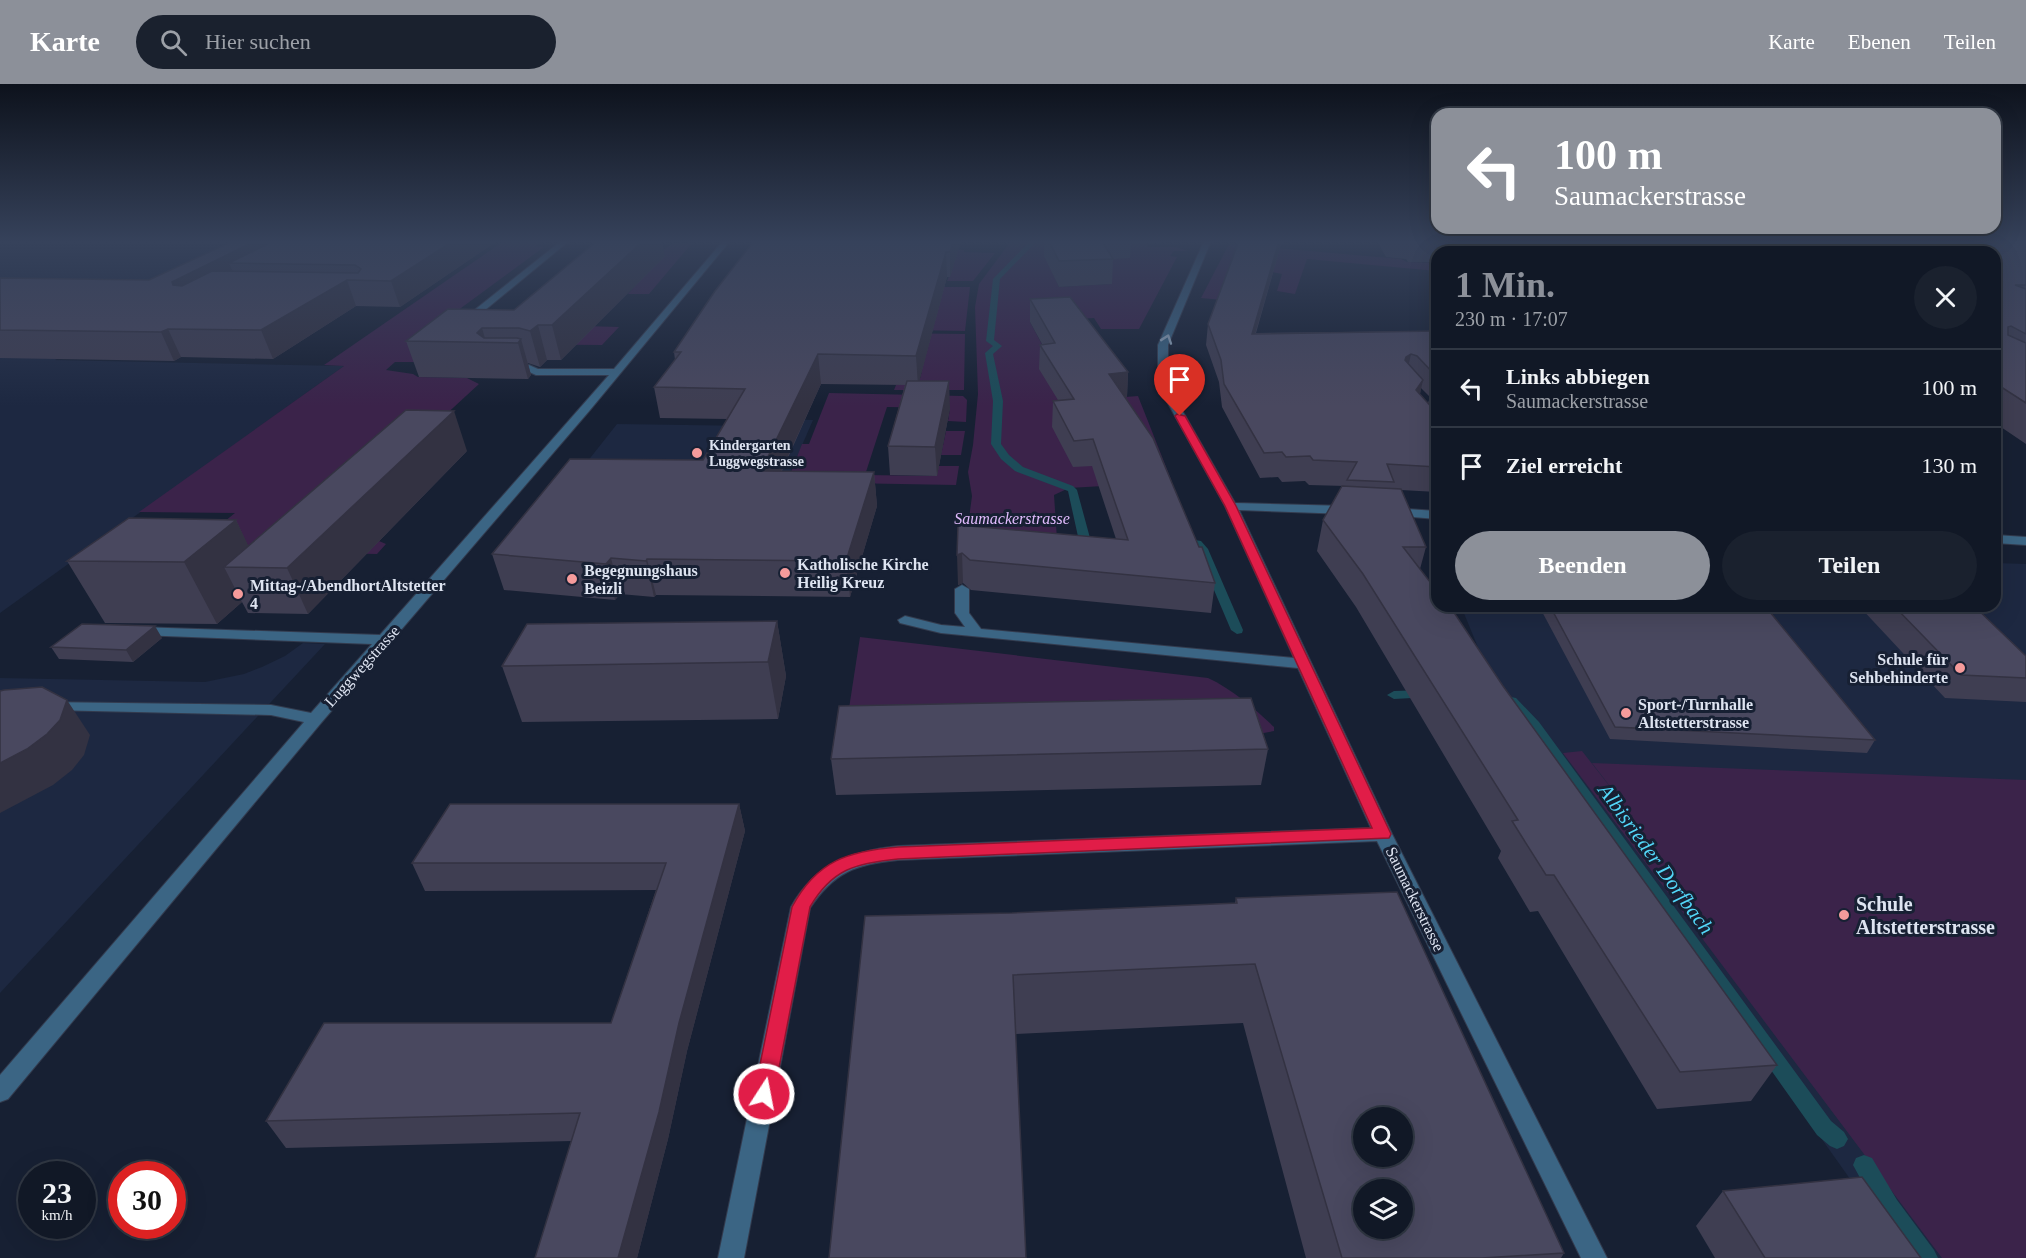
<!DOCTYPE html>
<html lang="de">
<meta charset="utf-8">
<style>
body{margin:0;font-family:Georgia,serif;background:#1a212e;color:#f1f3f6;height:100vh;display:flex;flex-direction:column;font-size:22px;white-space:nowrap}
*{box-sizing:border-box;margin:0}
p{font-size:20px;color:#9ca0a7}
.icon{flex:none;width:33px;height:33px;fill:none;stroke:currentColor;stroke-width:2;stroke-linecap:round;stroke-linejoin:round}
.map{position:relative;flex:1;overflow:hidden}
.panel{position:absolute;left:1431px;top:162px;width:570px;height:366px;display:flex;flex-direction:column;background:#111826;border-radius:18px;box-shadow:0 6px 24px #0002,0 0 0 2px #303743}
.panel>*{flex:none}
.hud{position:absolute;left:1431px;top:24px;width:570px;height:126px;border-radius:18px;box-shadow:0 6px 24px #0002,0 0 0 2px #303743;background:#8c9099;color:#fff;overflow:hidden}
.tools{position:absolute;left:1353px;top:1023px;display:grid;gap:12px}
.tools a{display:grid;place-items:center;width:60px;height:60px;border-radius:50%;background:#111826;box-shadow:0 6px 24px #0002,0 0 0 2px #303743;font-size:30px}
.speed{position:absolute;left:18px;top:1077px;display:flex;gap:12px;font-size:30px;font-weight:700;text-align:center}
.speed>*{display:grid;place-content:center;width:78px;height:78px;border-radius:50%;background:#111826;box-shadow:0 6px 24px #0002,0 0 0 2px #303743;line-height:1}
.speed small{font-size:15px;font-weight:400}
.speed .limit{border:9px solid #d22;background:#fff;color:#111}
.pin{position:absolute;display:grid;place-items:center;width:51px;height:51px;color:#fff;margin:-62px -26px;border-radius:50% 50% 50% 0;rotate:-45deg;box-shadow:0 0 6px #0007}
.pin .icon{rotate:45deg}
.me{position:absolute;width:66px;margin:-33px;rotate:11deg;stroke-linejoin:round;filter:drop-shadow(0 0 4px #0008)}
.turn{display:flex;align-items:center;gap:21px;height:126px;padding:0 24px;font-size:27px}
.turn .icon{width:78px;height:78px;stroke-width:2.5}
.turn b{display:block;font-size:42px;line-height:51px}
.round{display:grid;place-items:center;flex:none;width:63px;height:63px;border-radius:32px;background:#1a212e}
.head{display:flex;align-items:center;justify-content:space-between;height:102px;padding:0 24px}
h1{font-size:36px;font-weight:600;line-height:45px;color:#8c9099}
.primary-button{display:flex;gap:12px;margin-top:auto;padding:12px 24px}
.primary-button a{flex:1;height:69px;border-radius:36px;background:#8c9099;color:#fff;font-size:24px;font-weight:600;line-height:69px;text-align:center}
.primary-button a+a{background:#1a212e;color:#f1f3f6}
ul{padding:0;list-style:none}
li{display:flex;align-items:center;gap:18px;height:78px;padding:0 24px;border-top:2px solid #303743}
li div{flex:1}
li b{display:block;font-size:22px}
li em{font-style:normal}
header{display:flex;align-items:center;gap:36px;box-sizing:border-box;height:84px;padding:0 30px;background:#8c9099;color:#fff}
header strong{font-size:28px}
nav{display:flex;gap:33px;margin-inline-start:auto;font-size:21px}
.search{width:420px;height:54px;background:#1a212e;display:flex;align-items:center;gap:15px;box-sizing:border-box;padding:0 21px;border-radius:33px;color:#9ca0a7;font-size:22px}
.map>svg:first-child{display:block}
.built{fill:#1d2841}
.green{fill:#3b234a}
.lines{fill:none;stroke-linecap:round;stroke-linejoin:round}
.stream{fill:#1c4c59;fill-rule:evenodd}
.minor-casing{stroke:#333b4e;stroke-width:2}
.minor{fill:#3b6584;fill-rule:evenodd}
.wall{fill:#3f3e52;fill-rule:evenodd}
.shaded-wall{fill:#333242}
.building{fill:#49485f;stroke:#333242;stroke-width:1.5;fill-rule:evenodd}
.oneway{stroke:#95abc0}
.route{fill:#e11d48;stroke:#92132f;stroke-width:1.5}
.poi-dot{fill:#f59b9b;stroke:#172033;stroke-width:2}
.labels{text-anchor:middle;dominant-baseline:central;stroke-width:6;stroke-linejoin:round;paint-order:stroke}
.far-poi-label{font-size:14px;font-weight:bold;fill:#dee4f1;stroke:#172033;text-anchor:start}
.park-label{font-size:16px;font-style:italic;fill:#e1bbfd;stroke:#172033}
.poi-label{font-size:16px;font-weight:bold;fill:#dee4f1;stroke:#172033;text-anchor:start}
.street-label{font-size:16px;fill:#dee4f1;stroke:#172033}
.near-poi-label{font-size:20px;font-weight:bold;fill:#dee4f1;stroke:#172033;text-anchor:start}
.near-water-label{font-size:21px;font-style:italic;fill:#53d7f9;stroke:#172033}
</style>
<header>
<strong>Karte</strong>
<div class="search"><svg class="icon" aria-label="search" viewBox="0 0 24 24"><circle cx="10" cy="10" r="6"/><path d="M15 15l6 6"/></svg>Hier suchen</div>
<nav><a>Karte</a><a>Ebenen</a><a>Teilen</a></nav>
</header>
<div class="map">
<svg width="2026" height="1174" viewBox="0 0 2026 1174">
<rect width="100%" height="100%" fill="#172033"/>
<!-- built -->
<g class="built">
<path d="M0 157H291L55 276 344 282 0 529Z"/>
<path d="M783 335 813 336 790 389 587 378 617 340 754 342Z"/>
<path d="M1995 479 2026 480V1174H1906L1484 578 1461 522H1995Z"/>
<path d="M303 559 325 560 0 909V594L205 598 244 590 262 583 285 572Z"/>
</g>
<!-- green -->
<g class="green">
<path d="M504 157H542L536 162 544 163 442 238 619 243 602 261 459 260 420 278H395L386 286 413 290 418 293 467 294 479 300 404 369 379 457 386 460 377 470 268 468 260 476 209 450 235 429 139 428 344 282 324 281Z"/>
<path d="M765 157 964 166V168L995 169 973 197H947L953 183Z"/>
<path d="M1011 157H1069L1049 181 1059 203 1111 200 1097 175C1121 156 1118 158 1147 159L1148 163H1176L1188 167H1174L1170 172 1177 173 1139 245H1101L1094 234 1030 238 1045 266 1060 318 1138 312 1172 398 1069 404 1054 411 1057 455 966 457 972 412 968 388 973 361 978 310 975 223 979 200Z"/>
<path d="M674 159H692L649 210H628C642 196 655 168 674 159Z"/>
<path d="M1229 160 1401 175 1407 178 1437 179V187L1307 175 1295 210 1277 207 1282 190 1272 188 1222 216 1201 214Z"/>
<path d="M942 203H970L965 247 909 246 911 241H934Z"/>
<path d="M886 249 965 250 964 306H894L896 301H918L922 287Z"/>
<path d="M829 309 963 312 967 316 966 338 948 337 950 324 887 323 865 391 936 392 939 382H959L956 401 787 398 802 360H809Z"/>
<path d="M946 347H965L961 371H941Z"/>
<path d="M860 553 1208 594C1232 605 1255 625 1274 643V647L1258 650 844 657Z"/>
<path d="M1582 667 1633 732 1592 679 2026 696V1174H1942L1563 669Z"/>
</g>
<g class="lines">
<!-- stream -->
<g class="stream">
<path d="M1030 157H1037L1000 195 994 256 1002 262 993 270 1003 317 1001 360 1009 371 1023 383 1073 402 1077 406 1090 454 1102 457 1104 459 1098 462 1081 459 1079 457 1068 407 1015 387 1001 375 991 360 993 317 985 269 993 262 986 257 993 195Z"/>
<path d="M1183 454 1201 457 1208 465 1243 546 1242 549 1237 550 1231 546 1197 466 1193 462 1179 459 1177 457Z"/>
<path d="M1425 606 1432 610 1430 613 1394 615 1387 611 1394 607Z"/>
<path d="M1511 613 1516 614 1539 638 1831 1037 1844 1048 1848 1055 1844 1062 1837 1065 1830 1062 1817 1051 1529 644 1506 620 1504 617 1506 614Z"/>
<path d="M1864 1071 1872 1074 1897 1116 1934 1166 1938 1174H1912L1881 1132 1853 1081 1856 1074Z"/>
</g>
<!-- minor casing -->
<g class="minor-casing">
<g id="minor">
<path d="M561 157H569L468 240H462V236Z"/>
<path d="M723 157H730L590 326 321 639 8 1015 0 1018V991L304 638 271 631 49 626 43 624 41 621 43 618 271 621 311 629 372 560 139 551 132 547 139 543 380 551 609 291H536L527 287 506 286V282L529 281 538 285H614Z"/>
<path d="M1204 157H1211L1168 261V286L1175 314 1235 419 1347 422 1353 426 1347 430 1239 426 1392 750 1607 1174H1581L1377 757 898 776C856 780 834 788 810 824L744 1174H718L791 823C815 780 852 767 898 762L1371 744 1298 584 941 549 900 539 898 536 905 532 941 541 965 543 955 529V505L962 501 969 505V529L981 545 1294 574 1225 422 1165 314 1158 286V261Z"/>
<path d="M1392 424 1437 427V435L1388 431 1386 428Z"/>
<path d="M1995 451 2026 453V461L1995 459Z"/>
</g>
</g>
<!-- minor -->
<use href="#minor" class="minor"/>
</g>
<!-- wall -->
<g class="wall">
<path d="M233 157H497L400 223 356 222 273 275 181 273 174 277 0 274V194L149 196Z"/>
<path d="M754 157H961L950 193H947L919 297 950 324 937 392 890 391 888 362 905 301 821 300 782 387 874 388 877 422 850 513 656 511 654 513 620 510 615 516 504 506 492 470 703 376 727 335 660 334 654 303 675 276 674 268Z"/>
<path d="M1044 157H1162V159H1131L1130 174 1113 175 1112 200 1059 203 1044 172Z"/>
<path d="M1239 157H1282L1256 249 1437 247V408L1401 406 1426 463 1420 485 1503 602 1777 981 1751 1017 1657 1025 1538 827 1530 828 1498 774 1501 767 1356 523 1317 467 1323 436 1345 402 1309 401 1305 397 1282 398 1278 393 1260 394 1222 323 1219 298 1206 261 1208 240ZM1421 304 1430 313 1428 319 1420 310Z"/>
<path d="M1377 157H2026V360L1995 339V168H1437V178H1408L1406 175 1386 173Z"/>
<path d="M665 172 561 276H547L540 283 528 279 531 291 528 295 419 293 406 257 514 226Z"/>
<path d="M1030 215 1128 288 1127 313H1125L1199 463 1215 499 1211 529 971 506 963 499 958 501V441L1116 455 1092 382 1073 383 1052 343 1053 317 1058 316 1039 285 1040 261 1042 260 1030 238Z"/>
<path d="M467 367 308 530 248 529 242 518 217 540 105 539 67 477 236 436 248 462Z"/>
<path d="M1539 522H1765L1875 656 1867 669 1610 655Z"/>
<path d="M1859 522H1974L2026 572V618L1945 614Z"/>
<path d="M777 537 786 592 778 635 522 638 502 582Z"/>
<path d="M162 554 133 578 59 575 51 563Z"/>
<path d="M1268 665 1261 701 836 711 831 675Z"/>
<path d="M739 720 745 747 687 967 668 1055 637 1174H535L572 1057 286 1064 266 1037 611 939 656 806 425 807 412 779Z"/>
<path d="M1236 814 1564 1169 1561 1174H1306L1243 939 1016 950 829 1174 1012 829 1235 819Z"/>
<path d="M1723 1107 1921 1174H1715L1696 1142Z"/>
</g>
<!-- shaded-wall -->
<g class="shaded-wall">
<path d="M255 157H311L229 179 237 197 184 224 172 198Z"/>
<path d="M453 157H497L400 223 391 197Z"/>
<path d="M643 157H662L665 172 561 276 552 241Z"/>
<path d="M953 157H961L950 193V168Z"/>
<path d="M1279 157H1282L1249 271 1252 250Z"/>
<path d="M946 168 947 193 918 302 916 272Z"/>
<path d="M347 196 356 222 273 275 261 246Z"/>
<path d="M538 241 547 276 540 283 530 247Z"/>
<path d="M482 244 486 258 477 249Z"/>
<path d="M168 245 181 273 174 277 161 248Z"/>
<path d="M521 255 531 291 528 295 518 259Z"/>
<path d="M818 270 821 300 766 420 761 387Z"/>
<path d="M1411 270 1406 292 1401 295 1406 273Z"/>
<path d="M1128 288 1127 313 1108 314 1109 290Z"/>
<path d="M1423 296 1418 319 1416 306Z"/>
<path d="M949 297 950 324 937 392 935 363Z"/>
<path d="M454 327 467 367 308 530 287 484Z"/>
<path d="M874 388 877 422 850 513 846 477Z"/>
<path d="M236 436 259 484 224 483 242 518 217 540 184 478Z"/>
<path d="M962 469 963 499 958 501 957 471Z"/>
<path d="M611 474 620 510 615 516 606 480Z"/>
<path d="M647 475 656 511 654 513 646 477Z"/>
<path d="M777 537 786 592 778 635 768 578Z"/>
<path d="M155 542 162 554 133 578 126 566Z"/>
<path d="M67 616 90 651 84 671 72 686 53 701 0 729V679Z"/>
<path d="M739 720 745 747 687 967 668 1055 637 1174H618L679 939Z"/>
</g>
<!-- building -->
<g class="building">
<path d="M233 157H255L172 198 173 201 182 202 212 187 358 189 361 185 355 181 229 179 274 157H453L391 197 347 196 261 246 168 245 161 248 0 246V194L149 196Z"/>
<path d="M597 157H643L552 241H538L530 247 519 244H482L477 249 484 254H517L521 255 518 259 406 257 448 225 514 226Z"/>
<path d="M754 157H953L950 168H946L916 272 818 270 761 387 874 388 846 477 647 475 646 477 611 474 606 480 492 470 570 375 703 376 745 305 654 303 681 268H674L715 207Z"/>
<path d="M1049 157H1102L1113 175 1059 177Z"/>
<path d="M1239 157H1279L1252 250 1437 247V293L1417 272 1411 270 1406 273 1405 276 1423 296 1416 306 1437 329V383L1387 380 1394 398 1347 396 1357 378 1313 376 1310 372 1286 373 1282 368 1264 369 1224 300 1221 276 1208 240Z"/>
<path d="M1510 157H2026V201H2015L2026 205V250L2011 242 2008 243V251L2026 259V319L1995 299V168H1515Z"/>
<path d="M1070 213 1128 288 1109 290 1153 354 1199 463H1202L1215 499 970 476 962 469 957 471 958 441 1128 456 1093 355 1074 357 1053 317 1074 315 1040 261 1055 259 1030 215Z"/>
<path d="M907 297H949L935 363 888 362Z"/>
<path d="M1437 300V310L1432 304Z"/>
<path d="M406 326 454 327 287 484 224 483Z"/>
<path d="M1342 402 1401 405 1426 463H1403L1437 507V522H1449L1455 530 1503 602 1777 981 1680 988 1554 791H1546L1512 737 1518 736 1363 490 1323 436Z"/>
<path d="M129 434 236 436 184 478 67 477Z"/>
<path d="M1550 522H1765L1875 656 1615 643Z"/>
<path d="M1894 522H1974L2026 572V594L1961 591Z"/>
<path d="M777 537 768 578 502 582 527 540Z"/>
<path d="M82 540 155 542 126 566 51 563Z"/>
<path d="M42 603 67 616 60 636 47 650 27 665 0 679V607L4 606Z"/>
<path d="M1251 614 1268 665 831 675 839 622Z"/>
<path d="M450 720H739L679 939 659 1028 618 1174H535L580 1029 266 1037 324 939H611L666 779H412Z"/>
<path d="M1397 808 1564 1169 1482 1174H1342L1255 880 1013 891 1026 1174H829L865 832 1012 829 1237 819 1236 814ZM1364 1034H1402V1072H1364ZM1364 1106H1402V1144H1364Z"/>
<path d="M1862 1093 1921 1174H1765L1723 1107Z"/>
</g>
<!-- one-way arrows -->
<defs><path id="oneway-chevron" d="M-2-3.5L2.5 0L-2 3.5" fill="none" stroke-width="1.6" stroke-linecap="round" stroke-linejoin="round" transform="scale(1.5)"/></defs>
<use class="oneway" href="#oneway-chevron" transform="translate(1167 255) rotate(-71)"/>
<!-- sky -->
<linearGradient id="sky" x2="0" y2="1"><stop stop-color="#0d121c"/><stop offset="0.49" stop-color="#36425b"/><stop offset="1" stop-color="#36425b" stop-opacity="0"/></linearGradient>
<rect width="2026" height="322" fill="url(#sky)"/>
<!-- route -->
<path class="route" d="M1177 330 1185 332 1236 422 1391 750 1389 754 898 775C856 779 832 785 810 823L774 1010 771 1017 764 1019 757 1017 754 1010 792 823C817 776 849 767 898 763L1372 744 1225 422 1175 332Z"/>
<!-- markers -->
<g class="poi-dot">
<circle cx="697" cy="369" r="6"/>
<circle cx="785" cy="489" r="6"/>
<circle cx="572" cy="495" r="6"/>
<circle cx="238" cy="510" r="6"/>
<circle cx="1960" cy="584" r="6"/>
<circle cx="1626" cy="629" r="6"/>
<circle cx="1844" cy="831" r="6"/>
</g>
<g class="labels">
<!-- far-poi labels -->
<g class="far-poi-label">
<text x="709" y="361">Kindergarten<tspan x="709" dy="16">Luggwegstrasse</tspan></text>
</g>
<!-- park labels -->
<g class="park-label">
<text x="1012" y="434">Saumackerstrasse</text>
</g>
<!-- poi labels -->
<g class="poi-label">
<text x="797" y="480">Katholische Kirche<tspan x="797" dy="18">Heilig Kreuz</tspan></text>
<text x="584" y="486">Begegnungshaus<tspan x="584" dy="18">Beizli</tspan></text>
<text x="250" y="501">Mittag-/AbendhortAltstetter<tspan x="250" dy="18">4</tspan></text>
<text x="1948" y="575" text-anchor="end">Schule für<tspan x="1948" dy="18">Sehbehinderte</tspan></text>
<text x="1638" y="620">Sport-/Turnhalle<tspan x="1638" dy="18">Altstetterstrasse</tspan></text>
</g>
<!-- street labels -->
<g class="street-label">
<text transform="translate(362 582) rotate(-48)">Luggwegstrasse</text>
<text transform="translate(1415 815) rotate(64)">Saumackerstrasse</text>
</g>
<!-- near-poi labels -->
<g class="near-poi-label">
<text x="1856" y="820">Schule<tspan x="1856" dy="23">Altstetterstrasse</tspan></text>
</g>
<!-- near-water labels -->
<g class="near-water-label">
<text transform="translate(1656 775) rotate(54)">Albisrieder Dorfbach</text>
</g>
</g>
</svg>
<div class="tools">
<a><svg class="icon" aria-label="search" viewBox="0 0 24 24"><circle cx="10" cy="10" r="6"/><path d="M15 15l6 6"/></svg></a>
<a><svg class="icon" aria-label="layers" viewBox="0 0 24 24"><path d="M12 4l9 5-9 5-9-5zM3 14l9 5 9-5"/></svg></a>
</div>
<div class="speed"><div>23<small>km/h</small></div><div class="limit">30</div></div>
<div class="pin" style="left:1180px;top:332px;background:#d93025"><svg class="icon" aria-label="arrive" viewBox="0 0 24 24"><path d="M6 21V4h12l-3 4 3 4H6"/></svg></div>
<svg class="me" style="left:764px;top:1010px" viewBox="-20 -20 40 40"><circle r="17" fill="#e11d48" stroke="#fff" stroke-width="3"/><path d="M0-11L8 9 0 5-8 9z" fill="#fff"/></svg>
<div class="hud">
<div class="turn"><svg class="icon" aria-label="left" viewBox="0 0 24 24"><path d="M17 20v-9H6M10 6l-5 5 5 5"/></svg><div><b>100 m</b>Saumackerstrasse</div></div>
</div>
<section class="panel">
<div class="head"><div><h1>1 Min.</h1><p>230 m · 17:07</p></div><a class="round"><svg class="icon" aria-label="close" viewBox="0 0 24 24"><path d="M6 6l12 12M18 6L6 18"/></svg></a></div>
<ul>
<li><svg class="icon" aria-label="left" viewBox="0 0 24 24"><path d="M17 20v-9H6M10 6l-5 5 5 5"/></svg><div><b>Links abbiegen</b><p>Saumackerstrasse</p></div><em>100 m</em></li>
<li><svg class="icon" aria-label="arrive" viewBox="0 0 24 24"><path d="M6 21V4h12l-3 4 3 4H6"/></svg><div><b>Ziel erreicht</b></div><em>130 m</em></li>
</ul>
<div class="primary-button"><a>Beenden</a><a>Teilen</a></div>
</section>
</div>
